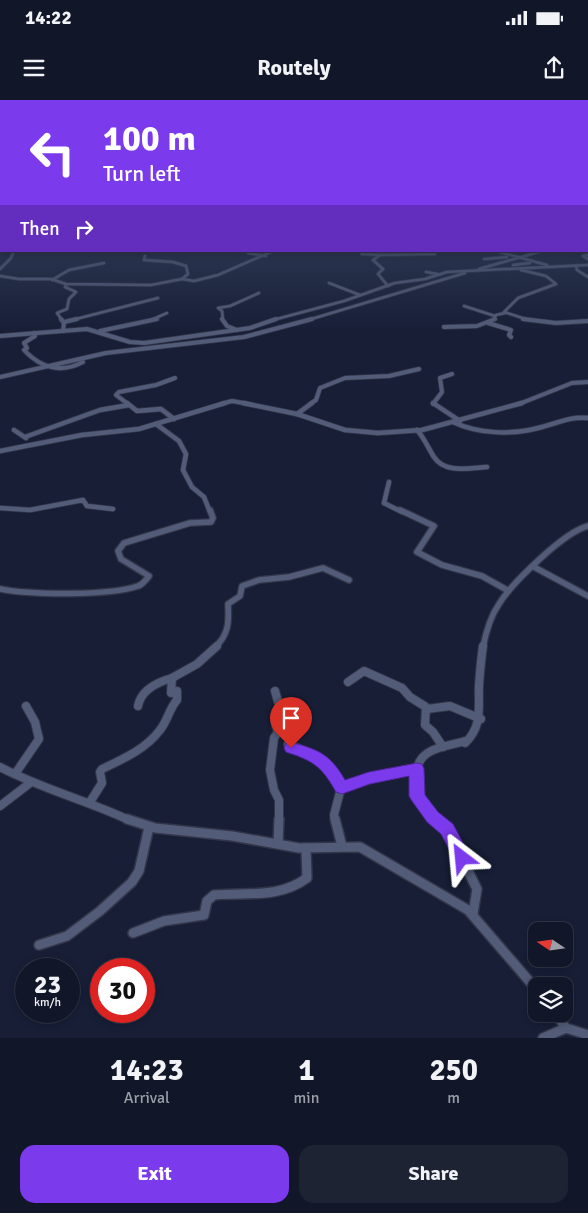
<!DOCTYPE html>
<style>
body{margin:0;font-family:Signika,sans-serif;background:#1e2334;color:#f1f3f6;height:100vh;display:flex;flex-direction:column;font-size:19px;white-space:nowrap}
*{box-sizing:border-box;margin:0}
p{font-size:16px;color:#9c9fa8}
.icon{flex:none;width:28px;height:28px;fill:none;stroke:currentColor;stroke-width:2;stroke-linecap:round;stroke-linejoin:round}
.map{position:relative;height:938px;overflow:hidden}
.drawer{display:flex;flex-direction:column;background:#111628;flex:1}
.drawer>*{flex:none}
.banner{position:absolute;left:0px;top:0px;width:589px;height:152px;box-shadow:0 2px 8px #0003,0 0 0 1px #303545;background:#7c3aed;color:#fff;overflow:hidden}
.needle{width:32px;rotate:283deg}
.controls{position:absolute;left:528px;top:822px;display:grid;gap:10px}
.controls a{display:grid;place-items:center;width:45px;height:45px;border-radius:10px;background:#111628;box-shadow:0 2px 8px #0003,0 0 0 1px #303545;font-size:25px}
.speed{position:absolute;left:15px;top:858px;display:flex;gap:10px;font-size:25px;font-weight:700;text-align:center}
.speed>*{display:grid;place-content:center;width:65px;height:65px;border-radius:50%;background:#111628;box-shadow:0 2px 8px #0003,0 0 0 1px #303545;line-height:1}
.speed small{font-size:12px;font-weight:400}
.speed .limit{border:8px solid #d22;background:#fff;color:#111}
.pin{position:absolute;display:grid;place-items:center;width:42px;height:42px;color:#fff;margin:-51px -21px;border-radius:50% 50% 50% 0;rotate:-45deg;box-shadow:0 0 5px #0007}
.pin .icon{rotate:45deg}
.me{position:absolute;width:55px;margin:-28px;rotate:331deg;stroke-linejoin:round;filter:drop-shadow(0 0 4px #0008)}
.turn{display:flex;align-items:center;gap:18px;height:105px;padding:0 20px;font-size:22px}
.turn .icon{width:65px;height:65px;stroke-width:2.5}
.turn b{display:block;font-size:35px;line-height:42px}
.then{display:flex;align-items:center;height:48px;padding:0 20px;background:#0003;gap:10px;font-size:19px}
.eta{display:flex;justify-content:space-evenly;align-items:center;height:85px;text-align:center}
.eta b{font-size:30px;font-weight:700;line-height:35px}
.action{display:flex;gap:10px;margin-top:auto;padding:10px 20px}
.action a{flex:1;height:58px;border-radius:15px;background:#7c3aed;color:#fff;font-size:20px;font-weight:700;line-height:58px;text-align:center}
.action a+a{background:#1e2334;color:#f1f3f6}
.status{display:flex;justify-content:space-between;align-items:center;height:35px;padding:0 25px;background:#111628;direction:ltr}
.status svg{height:14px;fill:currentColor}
header{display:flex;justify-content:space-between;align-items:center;height:65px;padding:0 20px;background:#111628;font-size:22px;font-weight:700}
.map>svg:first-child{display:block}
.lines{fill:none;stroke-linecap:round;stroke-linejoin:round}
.street-far5-casing{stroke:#333649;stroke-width:4}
.street-far4-casing{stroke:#333649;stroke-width:5.5}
.street-far3-casing{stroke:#333649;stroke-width:6}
.street-far2-casing{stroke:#333649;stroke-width:8}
.street-far1-casing{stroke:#333649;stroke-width:10}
.street-casing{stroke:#333649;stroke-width:12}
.street-far5{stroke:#525b77;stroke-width:2.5}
.street-far4{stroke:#525b77;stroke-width:4}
.street-far3{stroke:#525b77;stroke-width:4.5}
.street-far2{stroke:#525b77;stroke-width:5.5}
.street-far1{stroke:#525b77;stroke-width:8}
.street{stroke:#525b77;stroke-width:9}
.route{fill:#7c3aed;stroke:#51269a}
</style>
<div class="status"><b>14:22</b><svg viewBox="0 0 49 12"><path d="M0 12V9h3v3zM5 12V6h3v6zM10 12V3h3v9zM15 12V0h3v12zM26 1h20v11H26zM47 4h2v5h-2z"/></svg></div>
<header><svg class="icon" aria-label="menu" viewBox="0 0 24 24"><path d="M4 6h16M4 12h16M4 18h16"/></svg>Routely<svg class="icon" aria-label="share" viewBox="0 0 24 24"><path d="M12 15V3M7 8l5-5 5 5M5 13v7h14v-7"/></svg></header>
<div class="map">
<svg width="588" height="938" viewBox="0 0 588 938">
<rect width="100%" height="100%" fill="#171e36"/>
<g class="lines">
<!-- street-far5 casing -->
<g class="street-far5-casing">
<g id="street-far5">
<path d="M248 151V153L266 156"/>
<path d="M360 151 362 154 380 155 373 160 383 169 378 174 388 186"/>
<path d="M496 151 547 165"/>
<path d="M380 155 435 154"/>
<path d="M587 155 583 156 588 159"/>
<path d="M145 156 144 160 173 162 186 166 188 174 182 179"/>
<path d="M484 159 507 157"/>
<path d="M513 165 530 163"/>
<path d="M576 166 577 170 588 177"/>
<path d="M0 169 11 158 14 151"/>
<path d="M479 169 542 151"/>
<path d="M521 170 546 176 556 184 518 198 504 212 529 220"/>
<path d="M426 172 437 174"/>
<path d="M0 176 19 179H51L66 184 151 185 182 179 194 181 218 175 273 151"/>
<path d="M52 180 69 170 104 163"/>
<path d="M329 183 360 195"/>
<path d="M464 206 495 216"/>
<path d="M62 220 57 213 67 209 69 199 76 192 65 187 66 185"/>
<path d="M72 220 158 198"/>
<path d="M151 220 167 213"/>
<path d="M223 220 222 211 218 208 230 206 259 193"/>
<path d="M273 220 344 201 395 183 425 179 447 172 588 165"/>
<path d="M308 220 465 173"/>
<path d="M493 220 496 215 505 213"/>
</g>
</g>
<!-- street-far4 casing -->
<g class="street-far4-casing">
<g id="street-far4">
<path d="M61 219 64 223 63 231"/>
<path d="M222 219 227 226 237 230"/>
<path d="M523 219 556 223 588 221"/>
<path d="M64 222 77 219"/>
<path d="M488 223 511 230 509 235 511 237"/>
<path d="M444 227 477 226 495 219"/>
<path d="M100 231 157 219"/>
<path d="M34 233 35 236 24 243 27 248 24 250C41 268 60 274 83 262"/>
<path d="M0 236 87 229 130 242 144 243 250 228 276 219"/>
<path d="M0 277 106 253 244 237 312 219"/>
<path d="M128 304 116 295 119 292 156 285 175 278"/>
<path d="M221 304 232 301 249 304"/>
<path d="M310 304 316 300 320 288 345 278 389 276 419 269"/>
<path d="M433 304 442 292 440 278 452 274"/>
<path d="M519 304 572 283 588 282"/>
</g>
</g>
<!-- street-far3 casing -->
<g class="street-far3-casing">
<g id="street-far3">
<path d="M127 303 137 311 161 309 174 319"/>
<path d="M243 303 297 314 345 330 378 333 422 330 522 303"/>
<path d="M433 303 460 321"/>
<path d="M297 314 312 303"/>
<path d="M453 322C478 334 512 335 538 328 556 324 569 316 588 318"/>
<path d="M156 324 179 341 186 354 183 370 192 387 204 397 210 412"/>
<path d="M14 330 26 338"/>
<path d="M417 330C425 339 428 348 434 357 445 374 470 368 487 367"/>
<path d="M25 337 100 310 129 305"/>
<path d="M0 351 82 335 139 329 225 303"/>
<path d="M389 382 384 403 402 412"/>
<path d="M0 408 30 410 83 400 87 406 113 409"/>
</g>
</g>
<!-- street-far2 casing -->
<g class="street-far2-casing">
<g id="street-far2">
<path d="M400 410 434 426 417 452 442 465 482 476 507 490"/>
<path d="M534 467 588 496"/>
<path d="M0 489C30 495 109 496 138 486 142 485 146 480 149 476L121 459 118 451 124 443 190 423 211 422 213 418 210 410"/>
<path d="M215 547C229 535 229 521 228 504L240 496 242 486 259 480 289 477 323 468 349 480"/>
<path d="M483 547C486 532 490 517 499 504 512 483 564 432 588 426"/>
</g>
</g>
<!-- street-far1 casing -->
<g class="street-far1-casing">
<g id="street-far1">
<path d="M348 582 364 571 402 588 410 597 426 607 425 625 433 632 443 647"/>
<path d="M275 591 280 608 276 626 278 632 274 638 270 670 274 690 279 700V720"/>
<path d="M138 606C141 590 158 582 172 578"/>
<path d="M427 609 450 606 481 619"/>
<path d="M288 644C316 655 326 661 341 688"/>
<path d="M0 667C42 689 86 700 129 720"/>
<path d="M417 669V697L436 720"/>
<path d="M15 674 39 639 35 622 26 606"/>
<path d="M90 702 102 683 100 672 102 669C123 659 146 649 160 630 168 620 169 609 177 600V591L171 593 172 578 197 564 217 546"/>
<path d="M0 706 30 683"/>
<path d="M335 720 334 715 341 688 369 678 417 669C421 647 447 647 465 641V643C483 626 478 608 479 585 480 572 481 559 483 546"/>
</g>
</g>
<!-- street casing -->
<g class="street-casing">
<g id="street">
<path d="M127 719 155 728 232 736 299 748 360 747 468 810 536 889"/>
<path d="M335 719 342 746"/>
<path d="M434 719 447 729 477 789 473 814"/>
<path d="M278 744 279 719"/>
<path d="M133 833 164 821 204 815 207 801 214 795C248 792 278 799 307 778L306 748"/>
<path d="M39 845 67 836 100 811 132 782 139 771 149 727"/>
<path d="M556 914 566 928 588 935"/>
<path d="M543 938 566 928"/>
</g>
</g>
<!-- street-far5 -->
<use href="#street-far5" class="street-far5"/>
<!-- street-far4 -->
<use href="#street-far4" class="street-far4"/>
<!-- street-far3 -->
<use href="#street-far3" class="street-far3"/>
<!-- street-far2 -->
<use href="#street-far2" class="street-far2"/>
<!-- street-far1 -->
<use href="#street-far1" class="street-far1"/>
<!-- street -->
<use href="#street" class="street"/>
</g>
<!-- sky -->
<linearGradient id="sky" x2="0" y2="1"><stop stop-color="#0d101e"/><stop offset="0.43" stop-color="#36415d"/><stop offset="1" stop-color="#36415d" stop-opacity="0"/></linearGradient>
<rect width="588" height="232" fill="url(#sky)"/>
<!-- route -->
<path class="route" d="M291 642C319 650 330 654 345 680L369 672 417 663 422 664 424 669 425 695 438 712 453 724 471 758 469 763 462 765 456 763 441 734 427 722 412 701 409 696V676L370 684 342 694 336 692C322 667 314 661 286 652L284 648 286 643Z"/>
</svg>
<div class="controls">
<a><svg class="needle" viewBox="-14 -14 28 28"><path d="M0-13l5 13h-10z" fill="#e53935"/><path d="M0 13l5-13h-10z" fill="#9c9fa8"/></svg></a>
<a><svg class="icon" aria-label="layers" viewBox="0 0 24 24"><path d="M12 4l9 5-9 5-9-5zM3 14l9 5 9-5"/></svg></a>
</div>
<div class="speed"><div>23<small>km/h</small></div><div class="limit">30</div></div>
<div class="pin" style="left:291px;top:648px;background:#d93025"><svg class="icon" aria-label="arrive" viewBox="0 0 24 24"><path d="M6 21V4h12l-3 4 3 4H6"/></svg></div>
<svg class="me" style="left:462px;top:758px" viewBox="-20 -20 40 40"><path d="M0-17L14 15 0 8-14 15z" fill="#7c3aed" stroke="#fff" stroke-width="4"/></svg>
<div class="banner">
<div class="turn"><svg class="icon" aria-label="left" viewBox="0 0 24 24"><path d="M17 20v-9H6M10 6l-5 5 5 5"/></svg><div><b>100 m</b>Turn left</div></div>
<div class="then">Then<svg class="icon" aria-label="right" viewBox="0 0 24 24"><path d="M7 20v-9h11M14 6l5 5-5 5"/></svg></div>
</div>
</div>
<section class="drawer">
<div class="eta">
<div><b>14:23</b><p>Arrival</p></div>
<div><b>1</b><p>min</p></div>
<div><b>250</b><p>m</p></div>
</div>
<div class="action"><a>Exit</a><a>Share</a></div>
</section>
